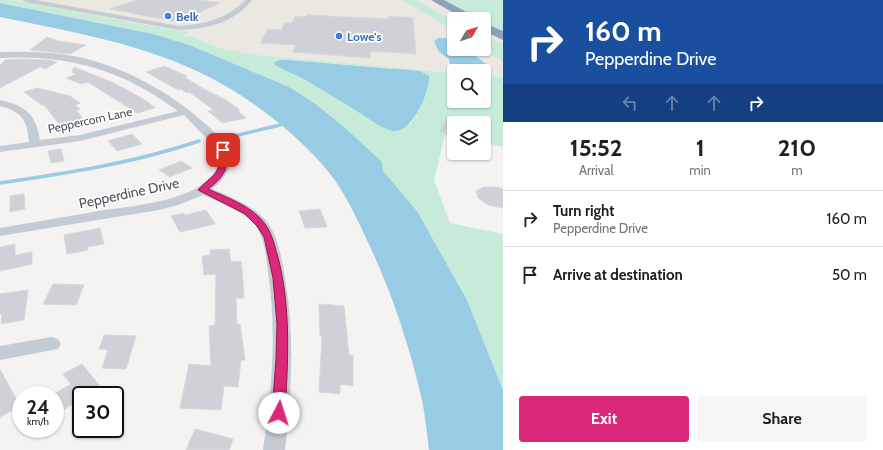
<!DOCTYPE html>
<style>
body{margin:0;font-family:Cabin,sans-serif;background:#f6f6f6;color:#202124;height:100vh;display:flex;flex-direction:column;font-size:15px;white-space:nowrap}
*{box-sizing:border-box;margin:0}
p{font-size:13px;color:#757577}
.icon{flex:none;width:22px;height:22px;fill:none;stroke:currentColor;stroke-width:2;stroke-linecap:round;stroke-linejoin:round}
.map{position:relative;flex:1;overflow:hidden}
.details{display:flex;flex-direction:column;background:#fff;width:380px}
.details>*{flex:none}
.hud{background:#1a4fa0;color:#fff;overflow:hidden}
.needle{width:26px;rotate:51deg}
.tools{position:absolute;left:447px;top:12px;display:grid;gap:8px}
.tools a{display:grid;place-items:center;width:44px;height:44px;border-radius:4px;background:#fff;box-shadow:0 1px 3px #0004;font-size:20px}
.speed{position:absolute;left:12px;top:386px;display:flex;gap:8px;font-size:20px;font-weight:700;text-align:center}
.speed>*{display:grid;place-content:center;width:52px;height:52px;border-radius:50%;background:#fff;box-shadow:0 1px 3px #0004;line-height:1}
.speed small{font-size:10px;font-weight:400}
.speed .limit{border:2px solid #111;border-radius:6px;background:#fff;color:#111}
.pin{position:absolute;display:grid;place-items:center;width:34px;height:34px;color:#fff;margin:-17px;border-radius:8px;box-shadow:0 2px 6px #0006}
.me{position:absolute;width:44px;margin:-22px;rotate:5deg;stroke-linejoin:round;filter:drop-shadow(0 0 3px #0008)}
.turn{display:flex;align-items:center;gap:14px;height:84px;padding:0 16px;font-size:18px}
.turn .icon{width:52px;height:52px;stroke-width:2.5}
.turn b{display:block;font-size:28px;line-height:34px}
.lanes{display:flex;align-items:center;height:38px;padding:0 16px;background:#0003;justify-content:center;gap:20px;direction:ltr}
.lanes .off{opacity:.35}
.eta{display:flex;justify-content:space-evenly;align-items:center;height:68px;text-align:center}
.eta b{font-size:24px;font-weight:700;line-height:28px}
.primary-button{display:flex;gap:8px;margin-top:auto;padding:8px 16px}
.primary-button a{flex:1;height:46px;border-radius:4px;background:#db2777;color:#fff;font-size:16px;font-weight:700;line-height:46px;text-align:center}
.primary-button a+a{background:#f6f6f6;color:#202124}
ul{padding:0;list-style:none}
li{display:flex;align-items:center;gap:12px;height:56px;padding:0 16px;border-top:1px solid #e0e0e0}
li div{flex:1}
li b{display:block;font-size:15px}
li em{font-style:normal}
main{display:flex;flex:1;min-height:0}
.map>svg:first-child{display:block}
.commercial{fill:#eae8e0}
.green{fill:#c6ecd9;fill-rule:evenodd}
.water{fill:#98cce5}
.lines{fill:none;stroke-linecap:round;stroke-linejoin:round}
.stream{stroke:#98cce5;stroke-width:3.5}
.building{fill:#d0d1d6;stroke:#d7d8dd}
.street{fill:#c5cbd2;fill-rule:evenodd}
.highway{fill:#8fa0bb;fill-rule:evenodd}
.route{fill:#db2777;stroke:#8e194d}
.shop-dot{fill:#3f7fe0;stroke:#fff;stroke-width:1.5}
.labels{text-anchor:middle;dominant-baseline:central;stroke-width:3.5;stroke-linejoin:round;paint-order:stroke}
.far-shop-label{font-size:12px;font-weight:bold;fill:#366cbe;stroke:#fff;text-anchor:start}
.far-street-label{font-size:12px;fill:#4c535e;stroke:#fff}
.street-label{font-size:14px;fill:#4c535e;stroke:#fff}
</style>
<main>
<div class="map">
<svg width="503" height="450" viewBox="0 0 503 450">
<rect width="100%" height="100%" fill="#f4f3f2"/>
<!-- commercial -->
<path class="commercial" d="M0 0H431L466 19H454V49H484V28L503 39V77L484 75V71H454V73L257 55 232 63 192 46 153 34 0 3Z"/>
<!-- green -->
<g class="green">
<path d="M0 0H13L167 29 185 31 189 33 183 34 184 37 189 36 222 49 257 55 454 73V101H484V75L503 77V147L484 143V123H454V137L445 135 434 180 450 223 503 234V390L467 300 417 211 344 127 317 105 291 88 153 34 0 3ZM288 60 391 68 417 114 410 124 374 122 319 87 278 66Z"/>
<path d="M402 0H416L454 21V31Z"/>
<path d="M440 0H503V35L484 24V19H476Z"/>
<path d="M484 35 503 44V62L482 49H484Z"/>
</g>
<!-- water -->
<g class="water">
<path d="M0 3 153 34 192 46 291 88 317 105 344 127 382 162 383 171 417 211 467 300 503 390V450H429C427 433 425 416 422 400 409 344 391 290 366 238 354 212 341 185 321 163 292 131 251 99 213 79 147 44 72 32 0 17Z"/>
<path d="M439 38H449L454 41V49C470 49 478 57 490 68L489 69 460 71 451 68 449 59 439 52 434 41Z"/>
<path d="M279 60H288L420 71 429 76C430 91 413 132 394 131 386 130 376 124 369 119 349 106 328 93 307 81 297 75 284 71 274 64L275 62Z"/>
</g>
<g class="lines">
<!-- stream -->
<g class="stream">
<path d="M234 136 280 125"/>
<path d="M0 183C68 173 134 163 199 141"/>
</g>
</g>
<!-- building -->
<g class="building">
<path d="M137 0H201L220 3 178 22 110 9Z"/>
<path d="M307 15 388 19V16L413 18 416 54 371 51 370 58 293 52 296 45 260 43 268 29 281 30 285 23H292L296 16 306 17Z"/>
<path d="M47 37 58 41 86 45 70 54 30 50Z"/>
<path d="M19 59 49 60 57 62 45 69 40 67 0 88V65L5 60Z"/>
<path d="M164 66 187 76 184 77 198 85H196L226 100 240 110 238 111 246 118 222 123 208 111 214 110 189 92 187 93 181 89 178 90 146 72Z"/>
<path d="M74 67 114 83 145 100 155 108 137 113 88 82 81 84 66 78 76 74 72 72Z"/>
<path d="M37 88 70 96 80 103 75 105 80 109 76 110 87 123 66 128 63 125H60L44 105H42L24 92Z"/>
<path d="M446 118 457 120 454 123 451 134 439 132Z"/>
<path d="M132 134 142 144 117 151 108 141Z"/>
<path d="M61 149 64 161 51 163 48 151Z"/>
<path d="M181 161 192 168 170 177 159 170Z"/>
<path d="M483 187H496L503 189V208L488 205 478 198 476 191Z"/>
<path d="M24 194 25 209 10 212V196Z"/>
<path d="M320 209 327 227 305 228 299 211Z"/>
<path d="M206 210 215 224 180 232 171 216 184 213 185 215Z"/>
<path d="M100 228 104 244 87 247 88 250 67 254 64 235Z"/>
<path d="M15 244V255L32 252V264L0 271V247Z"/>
<path d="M229 249 231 262 241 261 242 268 244 298H236L237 324H240L245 360H241L238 387 224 386 221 410 180 408 189 364 211 366 209 326 215 325 216 274 204 275 202 256 210 255V250Z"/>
<path d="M53 284 84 285 76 305 43 304Z"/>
<path d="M28 290 24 320 1 324 2 314H0V294Z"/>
<path d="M319 304 344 306 349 355H353V386L340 384V394L319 392 322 336H320Z"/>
<path d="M104 335 136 336 126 369 102 368 108 350 99 349Z"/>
<path d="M82 364 107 395H81V399L63 410 55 399V395H52L71 384 63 374Z"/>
<path d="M0 369 20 406 0 417Z"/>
<path d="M195 429 233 439 229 450H186Z"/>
</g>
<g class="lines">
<!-- street -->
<g class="street">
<path d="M22 0H36L179 26C205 24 227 19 245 0H252C234 23 207 29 179 30L25 2Z"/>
<path d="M0 52C31 51 61 52 91 60 136 73 177 97 211 129 218 136 228 144 230 153 234 167 222 182 212 189 231 197 255 206 268 223 278 238 281 255 284 272 295 331 292 390 285 450H263C272 391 277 331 268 272 266 257 265 240 257 228 245 211 221 203 203 195L178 205 159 210 0 236V228C33 222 66 217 99 211 130 206 204 201 217 167 220 160 219 153 215 147L184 115 80 141 0 152V146L29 142C27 119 22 112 0 106V100C25 106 36 113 40 140L80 135 178 111C123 70 68 54 0 58Z"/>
<path d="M52 337 58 339 61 344 58 349 0 360V346Z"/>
</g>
<!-- highway -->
<g class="highway">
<path d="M431 0H444L476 17 478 19H464Z"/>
<path d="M484 23 503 31V40L484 31Z"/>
</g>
</g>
<!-- route -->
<path class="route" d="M223 148 227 150C229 169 223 178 208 189 228 198 252 206 265 224 273 235 275 248 279 261 291 311 288 362 285 413L283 417 279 419 274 417 272 413 276 359 277 324 273 278 264 237 257 226 245 214 198 190C212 174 222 176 219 150Z"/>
<!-- markers -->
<g class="shop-dot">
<circle cx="168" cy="16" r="4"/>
<circle cx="339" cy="36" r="4"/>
</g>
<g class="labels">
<!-- far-shop labels -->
<g class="far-shop-label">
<text x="176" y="16">Belk</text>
<text x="347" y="36">Lowe's</text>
</g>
<!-- far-street labels -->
<g class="far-street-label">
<text transform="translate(90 120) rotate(-12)">Peppercorn Lane</text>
</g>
<!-- street labels -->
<g class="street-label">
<text transform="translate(129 193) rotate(-12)">Pepperdine Drive</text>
</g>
</g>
</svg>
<div class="tools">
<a><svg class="needle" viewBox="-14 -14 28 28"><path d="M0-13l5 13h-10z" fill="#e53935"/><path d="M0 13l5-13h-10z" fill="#757577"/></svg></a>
<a><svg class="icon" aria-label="search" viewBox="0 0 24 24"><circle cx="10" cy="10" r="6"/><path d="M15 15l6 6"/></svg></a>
<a><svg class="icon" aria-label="layers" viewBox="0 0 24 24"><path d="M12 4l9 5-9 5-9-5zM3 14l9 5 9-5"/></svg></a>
</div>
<div class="speed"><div>24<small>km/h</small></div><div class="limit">30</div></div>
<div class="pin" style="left:223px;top:150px;background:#d93025"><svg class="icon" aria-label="arrive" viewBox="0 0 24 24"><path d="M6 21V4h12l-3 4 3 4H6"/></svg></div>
<svg class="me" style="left:279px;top:413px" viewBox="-20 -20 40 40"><circle r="19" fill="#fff"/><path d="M0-13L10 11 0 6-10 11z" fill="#db2777"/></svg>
</div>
<section class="details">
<div class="hud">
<div class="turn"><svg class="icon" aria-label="right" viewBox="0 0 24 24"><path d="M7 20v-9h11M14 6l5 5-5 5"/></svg><div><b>160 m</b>Pepperdine Drive</div></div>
<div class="lanes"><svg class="icon off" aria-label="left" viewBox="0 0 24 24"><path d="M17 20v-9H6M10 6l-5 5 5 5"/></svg><svg class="icon off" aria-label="ahead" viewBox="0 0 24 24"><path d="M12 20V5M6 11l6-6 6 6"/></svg><svg class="icon off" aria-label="ahead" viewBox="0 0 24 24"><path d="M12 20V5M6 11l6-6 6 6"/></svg><svg class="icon" aria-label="right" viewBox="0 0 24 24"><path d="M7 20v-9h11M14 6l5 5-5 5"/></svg></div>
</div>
<div class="eta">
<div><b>15:52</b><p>Arrival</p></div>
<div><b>1</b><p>min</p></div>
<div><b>210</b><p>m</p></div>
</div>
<ul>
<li><svg class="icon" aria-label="right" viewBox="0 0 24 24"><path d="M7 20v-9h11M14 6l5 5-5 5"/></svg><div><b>Turn right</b><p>Pepperdine Drive</p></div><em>160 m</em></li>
<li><svg class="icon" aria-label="arrive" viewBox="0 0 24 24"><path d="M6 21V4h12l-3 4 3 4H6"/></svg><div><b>Arrive at destination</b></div><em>50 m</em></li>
</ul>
<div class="primary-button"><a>Exit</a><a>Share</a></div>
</section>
</main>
